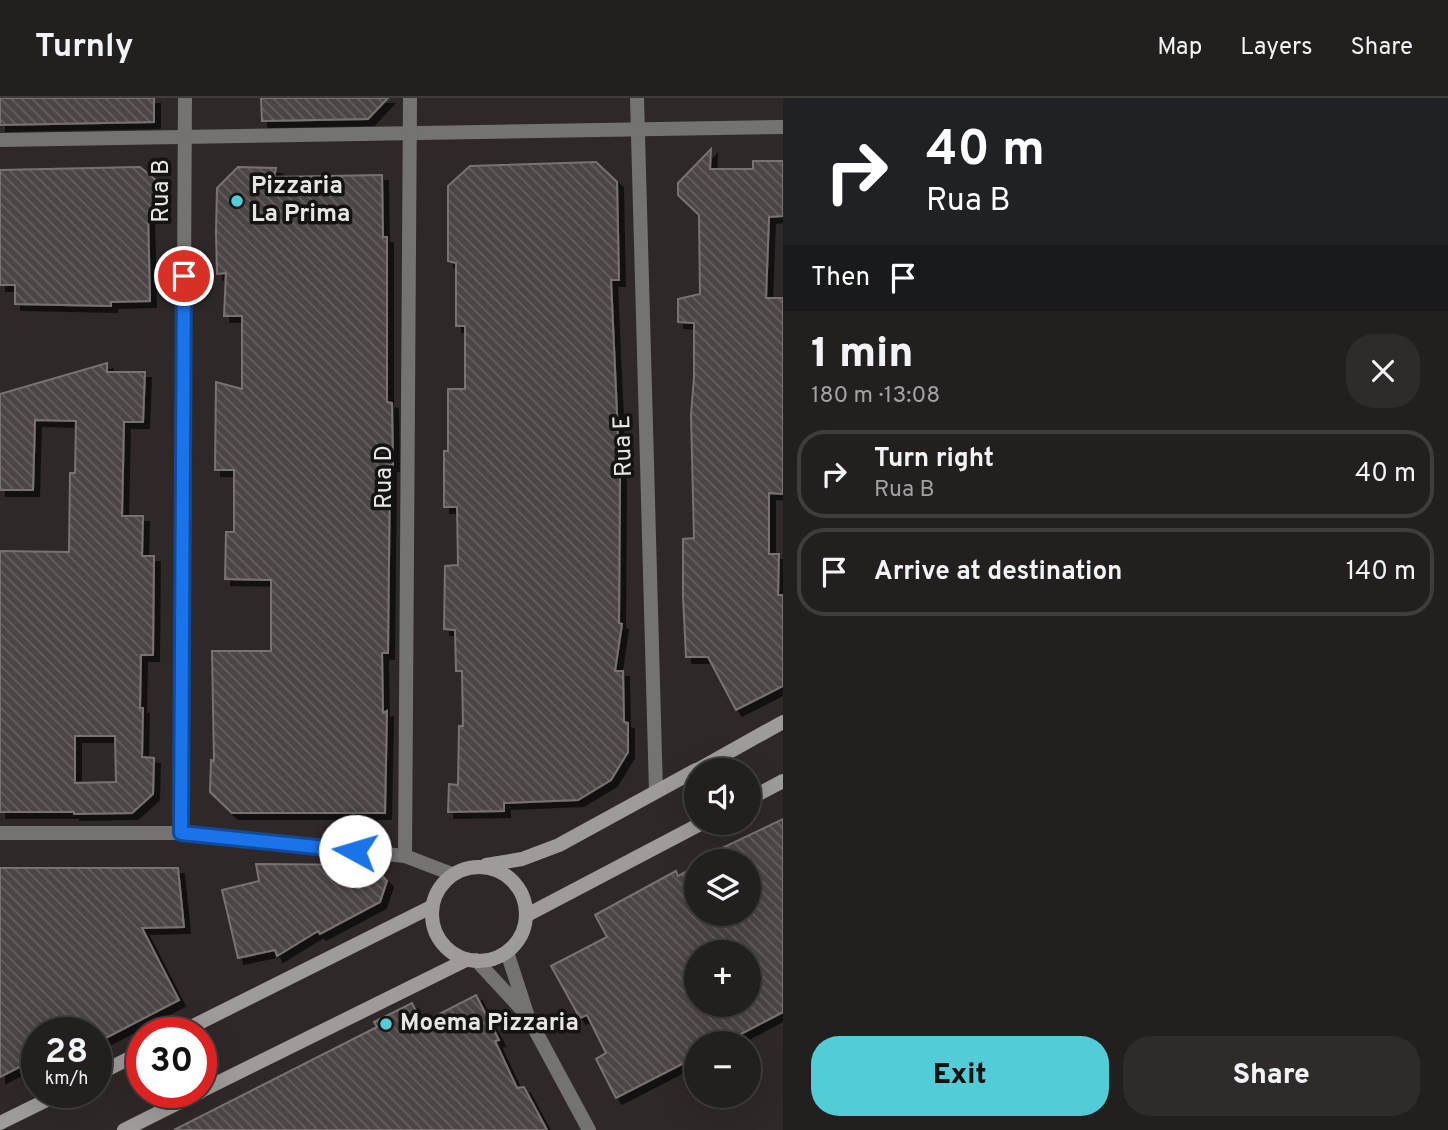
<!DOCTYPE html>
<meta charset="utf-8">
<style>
body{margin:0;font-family:Overpass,sans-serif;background:#2e2c2b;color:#f1f3f6;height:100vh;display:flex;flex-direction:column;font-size:26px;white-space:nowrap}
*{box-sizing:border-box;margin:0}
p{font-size:23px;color:#a2a2a4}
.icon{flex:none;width:38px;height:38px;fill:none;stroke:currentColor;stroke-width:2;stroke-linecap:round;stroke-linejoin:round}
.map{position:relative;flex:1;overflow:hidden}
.side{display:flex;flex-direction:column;background:#221f1e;width:665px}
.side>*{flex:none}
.hud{background:#202124;color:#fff;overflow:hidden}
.tools{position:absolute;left:684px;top:660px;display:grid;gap:14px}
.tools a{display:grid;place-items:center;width:77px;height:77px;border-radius:50%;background:#221f1e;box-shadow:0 7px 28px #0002,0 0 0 2px #3f3d3c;font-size:35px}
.speed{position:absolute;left:21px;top:919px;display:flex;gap:14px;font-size:35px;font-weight:700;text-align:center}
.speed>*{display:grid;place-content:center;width:91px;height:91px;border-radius:50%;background:#221f1e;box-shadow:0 7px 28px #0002,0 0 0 2px #3f3d3c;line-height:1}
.speed small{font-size:18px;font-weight:400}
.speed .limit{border:10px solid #d22;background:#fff;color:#111}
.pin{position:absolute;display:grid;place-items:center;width:60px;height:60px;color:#fff;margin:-30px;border:4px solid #fff;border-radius:50%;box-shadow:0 2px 7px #0007}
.me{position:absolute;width:77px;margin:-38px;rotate:276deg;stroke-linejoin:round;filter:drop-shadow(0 0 5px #0008)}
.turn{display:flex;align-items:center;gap:24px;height:147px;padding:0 28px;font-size:32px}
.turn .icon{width:91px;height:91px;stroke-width:2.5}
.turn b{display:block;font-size:49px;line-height:60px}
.then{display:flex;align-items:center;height:66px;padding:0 28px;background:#0003;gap:14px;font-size:26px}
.round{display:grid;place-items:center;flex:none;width:74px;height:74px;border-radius:28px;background:#2e2c2b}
.overview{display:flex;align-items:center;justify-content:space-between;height:119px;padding:0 28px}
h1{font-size:42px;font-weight:800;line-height:52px}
.primary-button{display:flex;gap:14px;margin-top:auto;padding:14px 28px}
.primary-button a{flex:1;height:80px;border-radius:28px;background:#52ccd6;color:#111;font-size:28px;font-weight:800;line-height:80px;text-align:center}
.primary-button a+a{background:#2e2c2b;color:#f1f3f6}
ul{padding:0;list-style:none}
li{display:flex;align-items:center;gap:21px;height:88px;margin:0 14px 10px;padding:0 14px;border:4px solid #3f3d3c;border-radius:28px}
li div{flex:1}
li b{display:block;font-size:26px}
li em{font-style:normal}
header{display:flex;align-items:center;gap:42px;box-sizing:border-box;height:98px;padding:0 35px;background:#221f1e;border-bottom:2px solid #3f3d3c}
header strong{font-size:33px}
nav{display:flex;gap:38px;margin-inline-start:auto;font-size:24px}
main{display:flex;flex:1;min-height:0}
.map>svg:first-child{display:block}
.building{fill:url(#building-back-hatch);stroke:#797271;stroke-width:2;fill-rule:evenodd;filter:url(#shadow)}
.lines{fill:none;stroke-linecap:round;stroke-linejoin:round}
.street{stroke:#757272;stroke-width:14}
.secondary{stroke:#a09b9b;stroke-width:14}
.route-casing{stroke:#114b97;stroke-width:18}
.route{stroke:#1a73e8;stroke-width:12}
.poi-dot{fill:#52ccd6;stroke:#151212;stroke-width:2.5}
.labels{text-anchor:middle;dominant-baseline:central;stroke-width:7;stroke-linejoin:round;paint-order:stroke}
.poi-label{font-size:24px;font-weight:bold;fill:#e9e5e4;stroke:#151212;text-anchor:start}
.street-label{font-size:24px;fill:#e9e5e4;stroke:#151212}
</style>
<header>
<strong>Turnly</strong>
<nav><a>Map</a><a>Layers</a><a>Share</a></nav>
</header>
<main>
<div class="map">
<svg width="783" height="1032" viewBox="0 0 783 1032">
<defs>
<pattern id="building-back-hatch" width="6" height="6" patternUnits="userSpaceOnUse" patternTransform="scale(1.75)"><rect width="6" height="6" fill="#4b4545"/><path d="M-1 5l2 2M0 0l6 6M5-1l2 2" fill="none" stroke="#656060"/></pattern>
<filter id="shadow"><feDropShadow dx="6" dy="6" stdDeviation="0" flood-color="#0009"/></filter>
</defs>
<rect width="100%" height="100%" fill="#2e2928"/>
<!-- building -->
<g class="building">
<path d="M0 0H154V24L0 27Z"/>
<path d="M261 0H388L368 21 262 23Z"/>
<path d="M711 51 710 71H753V63H783V118L769 119 766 200H783V396L769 395V456H779L778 497H783V588L736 612 708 559H686L683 498V441L694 440 691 317 694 279V225L678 224V201L700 196 699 117 678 97V85Z"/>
<path d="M596 64 617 84 619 182H611L620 382 619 525 622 526 615 573H623L624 624 628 625V654L611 682 578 702 504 705V713L448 714 449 686 458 687 459 628H463L462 573H456L455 532 444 531 445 468 458 467 457 409H444V353H448V291H465V228H456V165L448 163V88L470 68Z"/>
<path d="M140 69 163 88V112L148 113 150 203 111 204V208L15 206V187H0V72Z"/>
<path d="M238 69 276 70 274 79 382 77 383 139H387V304L392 305 393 367H390L388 555H382L383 615 387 613 385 715H232L210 694 211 662 214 663 212 553H271V482L225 481 226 434H234V372H215L216 284 242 291V218H224L226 175 217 176 216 134 217 90Z"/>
<path d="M107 265V274H145L143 324H124L122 418H143L142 458H154L153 557H141L140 610H143L142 659 154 660 153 696 132 715 74 716V714H0V453L69 454 70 375H75L76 323 35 322 33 392H0V296ZM75 638H115L116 684 75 685Z"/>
<path d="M783 721V914L724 945H696V959L616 1000 596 961 606 955 587 917 580 920 551 868 607 839 595 817 676 773 678 778 696 768V816H749V763H695ZM696 854H749V906H696Z"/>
<path d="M256 766 372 767 387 783 380 804 320 836 318 833 277 858 275 852 238 860 222 792 259 783Z"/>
<path d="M0 770H178L184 829 142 830 179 902 96 945V934H37V960L0 979Z"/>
<path d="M476 897 499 942 495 943 517 990 524 989 547 1032H174L377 929 374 924 412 905 422 925Z"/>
</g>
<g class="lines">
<!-- street -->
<g class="street">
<path d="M637 0 656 694"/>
<path d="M0 42 783 29"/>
<path d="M0 735H181L405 758 452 776"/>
<path d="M181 735 185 0"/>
<path d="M405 758 410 0"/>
<path d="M507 854 528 919 589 1032"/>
<path d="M476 862 525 915"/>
</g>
<!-- secondary -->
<g class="secondary">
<path d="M697 672 783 624"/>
<path d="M749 701 783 683"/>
<path d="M486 767 522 761 559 747 696 672"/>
<circle cx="479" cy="816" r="47"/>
<path d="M527 817 704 724"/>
<path d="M181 934 431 809"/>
<path d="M96 977 142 954"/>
<path d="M201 993 466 862"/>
<path d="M0 1025 63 994"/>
<path d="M124 1032 200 994"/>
</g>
</g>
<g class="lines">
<!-- route casing -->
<g class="route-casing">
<path id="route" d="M184 178 181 735 355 753"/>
</g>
<!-- route -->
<use href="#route" class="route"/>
</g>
<!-- markers -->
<g class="poi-dot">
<circle cx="237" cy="103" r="7"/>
<circle cx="386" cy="926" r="7"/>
</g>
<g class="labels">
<!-- poi labels -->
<g class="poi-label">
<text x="251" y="89">Pizzaria<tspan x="251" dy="28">La Prima</tspan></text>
<text x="400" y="926">Moema Pizzaria</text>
</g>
<!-- street labels -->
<g class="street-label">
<text transform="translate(162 93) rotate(-90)">Rua B</text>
<text transform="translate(624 348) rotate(-92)">Rua E</text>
<text transform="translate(385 379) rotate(-90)">Rua D</text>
</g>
</g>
</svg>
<div class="tools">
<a><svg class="icon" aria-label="sound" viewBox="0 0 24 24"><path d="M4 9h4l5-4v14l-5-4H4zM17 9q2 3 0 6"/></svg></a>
<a><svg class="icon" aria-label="layers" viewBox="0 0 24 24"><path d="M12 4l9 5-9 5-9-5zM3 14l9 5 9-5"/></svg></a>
<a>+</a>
<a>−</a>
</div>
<div class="speed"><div>28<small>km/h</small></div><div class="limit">30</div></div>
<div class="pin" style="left:184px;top:178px;background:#d93025"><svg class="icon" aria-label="arrive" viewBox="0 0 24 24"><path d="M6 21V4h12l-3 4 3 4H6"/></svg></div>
<svg class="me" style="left:355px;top:753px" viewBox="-20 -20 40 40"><circle r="19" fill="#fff"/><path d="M0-13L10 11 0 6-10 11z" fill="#1a73e8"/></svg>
</div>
<section class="side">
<div class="hud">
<div class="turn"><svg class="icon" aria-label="right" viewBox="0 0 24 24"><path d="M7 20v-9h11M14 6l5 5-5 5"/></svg><div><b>40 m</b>Rua B</div></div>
<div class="then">Then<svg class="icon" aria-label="arrive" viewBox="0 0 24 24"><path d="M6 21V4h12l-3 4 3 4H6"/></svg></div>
</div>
<div class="overview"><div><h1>1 min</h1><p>180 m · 13:08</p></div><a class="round"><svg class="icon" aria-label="close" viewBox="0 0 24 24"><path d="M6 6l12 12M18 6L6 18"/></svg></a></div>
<ul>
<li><svg class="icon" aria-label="right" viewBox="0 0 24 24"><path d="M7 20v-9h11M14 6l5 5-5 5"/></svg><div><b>Turn right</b><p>Rua B</p></div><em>40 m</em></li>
<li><svg class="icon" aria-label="arrive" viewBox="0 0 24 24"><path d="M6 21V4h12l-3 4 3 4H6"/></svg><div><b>Arrive at destination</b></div><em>140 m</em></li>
</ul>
<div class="primary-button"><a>Exit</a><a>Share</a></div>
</section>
</main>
